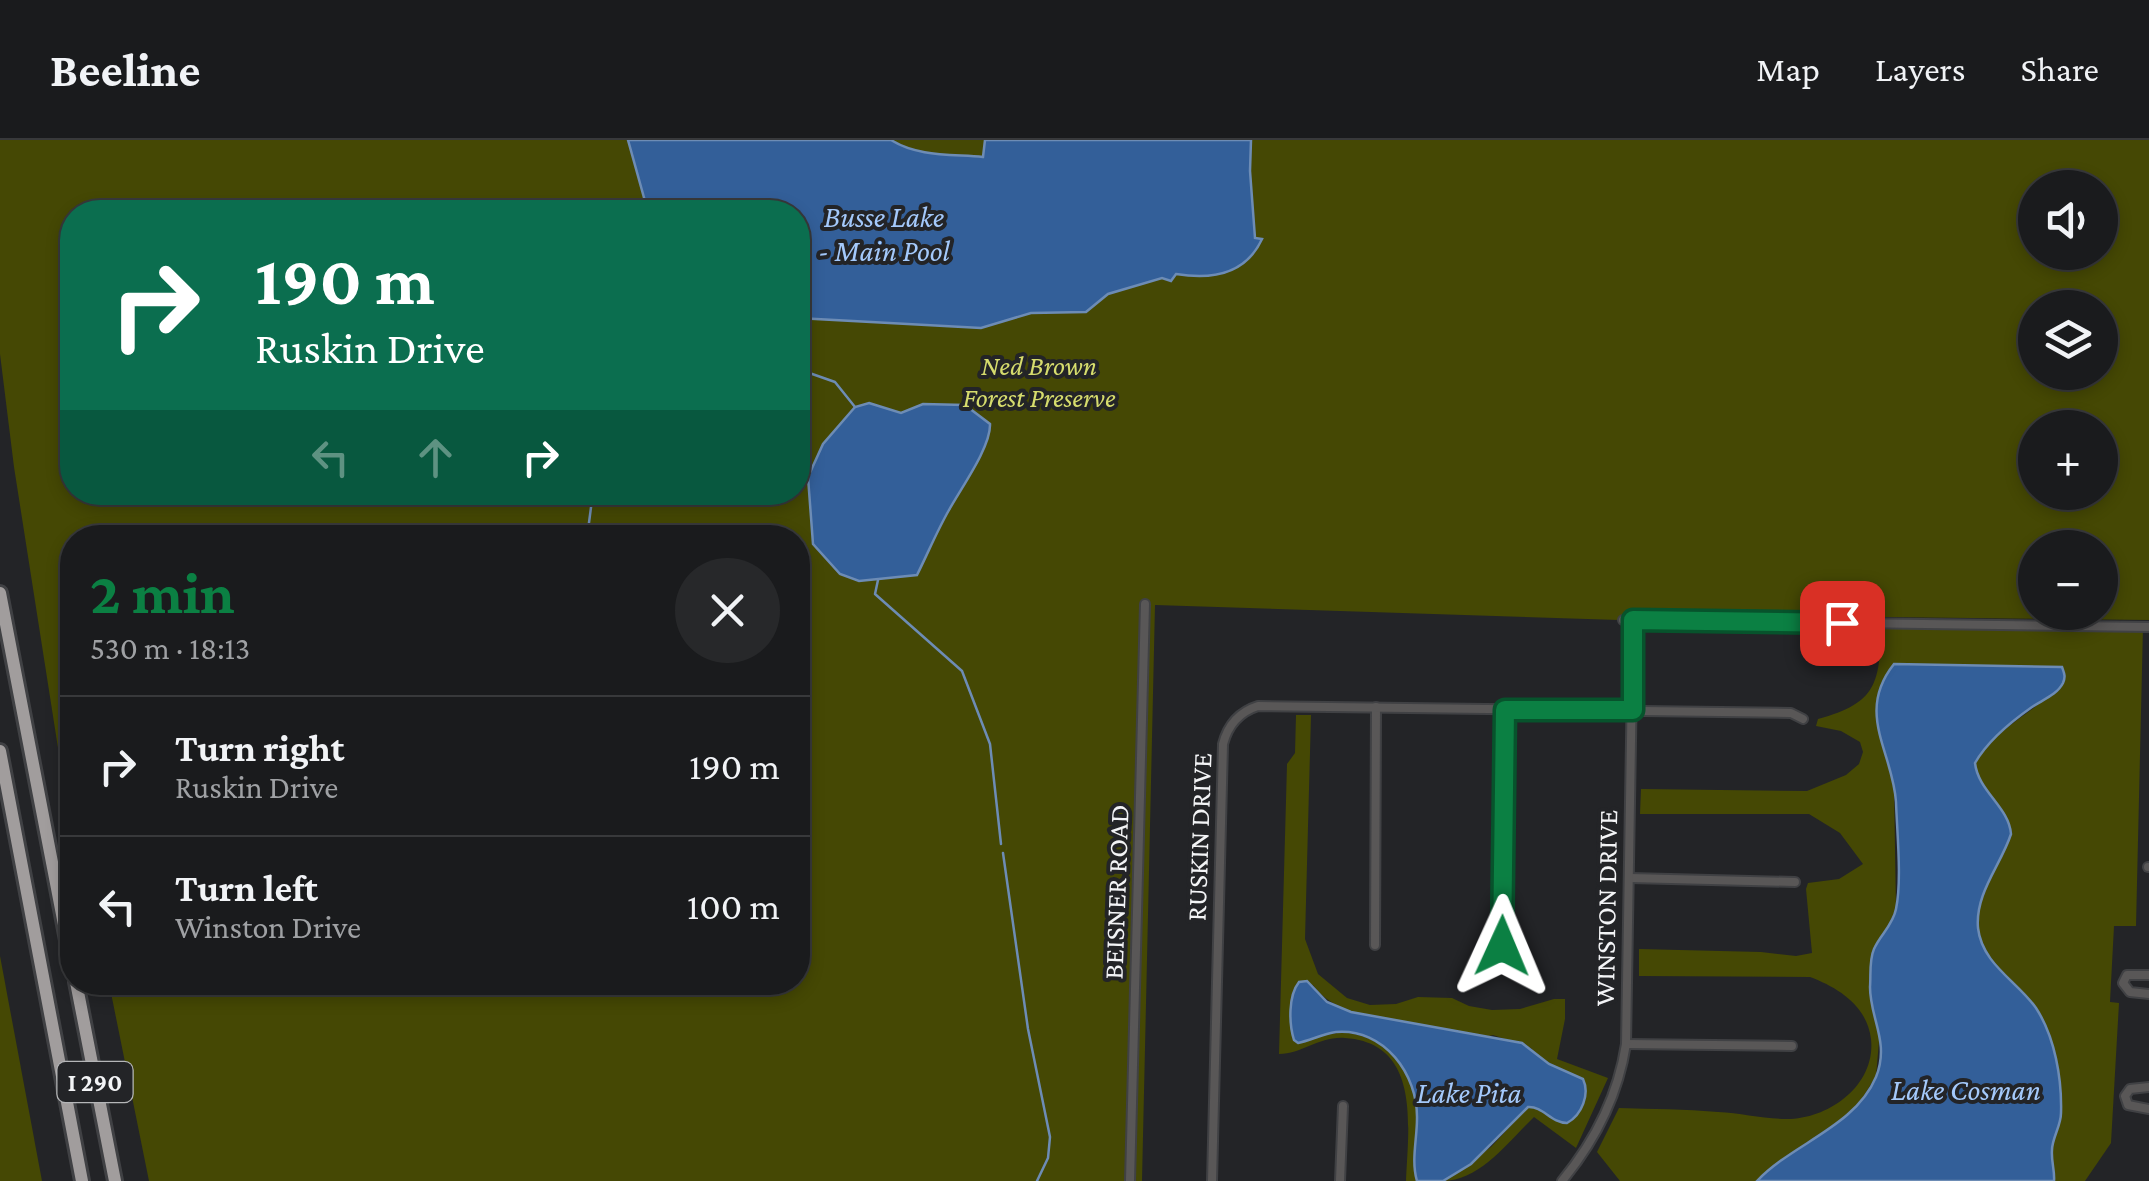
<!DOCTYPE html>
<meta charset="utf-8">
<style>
body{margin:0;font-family:"Crimson Pro",serif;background:#27282a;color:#f1f3f6;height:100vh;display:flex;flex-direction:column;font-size:38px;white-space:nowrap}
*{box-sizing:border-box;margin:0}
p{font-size:32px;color:#9fa1a4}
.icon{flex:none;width:55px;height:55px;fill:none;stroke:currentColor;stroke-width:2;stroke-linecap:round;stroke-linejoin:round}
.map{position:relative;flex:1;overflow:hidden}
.drawer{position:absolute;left:60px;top:385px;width:750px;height:470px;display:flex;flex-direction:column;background:#1a1b1d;border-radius:40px;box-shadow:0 5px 15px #0003,0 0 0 2px #38393b}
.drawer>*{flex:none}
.guide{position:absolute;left:60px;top:60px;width:750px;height:305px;border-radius:40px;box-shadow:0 5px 15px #0003,0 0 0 2px #38393b;background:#0b6e4f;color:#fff;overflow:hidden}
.controls{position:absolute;left:2018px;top:30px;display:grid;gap:20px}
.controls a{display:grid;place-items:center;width:100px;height:100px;border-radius:50%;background:#1a1b1d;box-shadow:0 5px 15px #0003,0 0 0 2px #38393b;font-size:50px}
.pin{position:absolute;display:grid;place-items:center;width:85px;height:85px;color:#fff;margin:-42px;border-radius:20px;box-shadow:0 5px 15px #0006}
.me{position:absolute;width:110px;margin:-55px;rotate:1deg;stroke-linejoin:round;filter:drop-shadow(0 0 8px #0008)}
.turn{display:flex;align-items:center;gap:35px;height:210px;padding:0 30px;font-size:45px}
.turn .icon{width:130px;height:130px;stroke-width:2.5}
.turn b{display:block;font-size:70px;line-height:85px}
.lanes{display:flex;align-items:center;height:95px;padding:0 30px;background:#0003;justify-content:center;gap:50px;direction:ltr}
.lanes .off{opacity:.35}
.round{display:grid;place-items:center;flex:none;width:105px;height:105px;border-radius:52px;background:#27282a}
.head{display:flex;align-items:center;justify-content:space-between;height:170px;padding:0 30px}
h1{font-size:60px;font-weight:700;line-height:75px;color:#0b8043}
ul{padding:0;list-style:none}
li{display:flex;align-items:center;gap:30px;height:140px;padding:0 30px;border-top:2px solid #38393b}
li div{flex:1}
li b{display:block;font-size:38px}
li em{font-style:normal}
header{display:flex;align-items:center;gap:60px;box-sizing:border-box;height:140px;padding:0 50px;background:#1a1b1d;border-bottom:2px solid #38393b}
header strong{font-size:48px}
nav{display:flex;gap:55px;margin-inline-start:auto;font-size:35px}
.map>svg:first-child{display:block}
.green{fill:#454804;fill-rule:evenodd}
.water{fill:#335f99;stroke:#6d8cb5;stroke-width:2.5}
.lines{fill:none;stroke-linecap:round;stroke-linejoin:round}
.stream{stroke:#6d8cb5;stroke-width:2.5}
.street-casing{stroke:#404144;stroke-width:12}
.highway-casing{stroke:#404144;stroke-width:18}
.street{stroke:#595757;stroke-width:8}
.highway{stroke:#a19d9d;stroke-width:12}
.route-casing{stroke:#07532c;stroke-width:25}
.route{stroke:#0b8043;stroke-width:18}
.labels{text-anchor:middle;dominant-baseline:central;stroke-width:8;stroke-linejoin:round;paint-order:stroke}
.shield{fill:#232427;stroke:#b5b6b8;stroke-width:2.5}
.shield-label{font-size:25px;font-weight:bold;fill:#f3f4f6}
.park-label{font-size:28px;font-style:italic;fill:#d6dc6d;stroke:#232427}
.street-label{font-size:28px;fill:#f3f4f6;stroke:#232427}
.water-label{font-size:30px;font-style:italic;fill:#a4c9fb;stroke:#232427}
</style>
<header>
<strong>Beeline</strong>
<nav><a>Map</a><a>Layers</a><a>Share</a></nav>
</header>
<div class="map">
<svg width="2149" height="1041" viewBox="0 0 2149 1041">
<rect width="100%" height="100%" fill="#232427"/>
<!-- green -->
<g class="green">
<path d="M0 0H2149V480L1622 474 1619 480 1155 465 1142 1041H149L109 843 798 842V398H72V682L66 659 14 327 0 214ZM2035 48H2100V112H2035ZM72 72H798V352H72ZM2035 168H2100V232H2035ZM2035 288H2100V352H2035ZM2035 408H2100V472H2035Z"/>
<path d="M1881 484 2143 487 2136 786H2114L2110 862 2119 863 2111 1003 2085 1041H2054C2055 1031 2051 1021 2052 1010 2052 1000 2058 990 2060 980 2064 962 2057 914 2050 896 2032 853 1972 824 1978 772 1982 744 2002 720 2011 694 2009 667 1978 651 1975 623 1995 587 2037 572 2063 542L1894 647 1896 769 1884 794 1870 853 1880 890 1876 936 1855 970 1782 1019 1757 1041H1620L1597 1012 1619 968C1652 969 1685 969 1718 972 1741 973 1764 979 1787 979 1829 979 1876 945 1871 899 1867 866 1839 848 1810 837L1639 836V809L1761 812 1796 816 1812 813 1806 749 1808 743 1839 739 1863 724 1840 693 1809 674H1640L1641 649 1807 651 1846 635 1859 624 1863 612 1860 602 1841 591 1816 586 1818 579C1878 563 1880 542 1881 484Z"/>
<path d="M1296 575H1311L1305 799 1318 834 1347 858 1370 865 1396 864 1418 857 1452 858 1469 866 1492 870 1520 869 1554 859H1565V879L1557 919 1608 938 1576 1008 1534 977C1509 1001 1480 1041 1443 1041L1491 1007 1528 967 1534 966 1549 977 1577 975 1585 958 1565 932 1536 915 1531 908 1493 895 1485 897C1436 887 1342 887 1313 845L1292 857 1294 900C1313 901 1329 891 1349 893 1391 899 1417 936 1417 978 1417 999 1411 1020 1417 1041H1406C1408 988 1422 903 1345 898 1320 896 1302 914 1279 914L1287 624 1295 613Z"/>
<path d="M0 816 42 1041H0Z"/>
</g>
<!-- water -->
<g class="water">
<path d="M628 0H891C918 17 952 14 983 17L985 0H1251L1250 31 1255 98 1262 99C1246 134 1212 140 1176 134L1171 141 1162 138 1108 154 1086 172 1031 173 981 188 798 178V72H648Z"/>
<path d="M869 263 901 273 923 264 965 265 990 284C991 307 961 348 949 370 937 391 928 413 917 435L859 441 840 434 813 404 808 337 823 304 855 267Z"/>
<path d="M1894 524 2062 527C2064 533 2066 536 2063 543 2057 555 2042 560 2032 567 2012 581 1987 602 1975 623 1978 651 2009 667 2011 694 2001 725 1975 753 1978 788 1982 824 2017 841 2036 868 2055 897 2062 939 2061 973 2061 986 2052 998 2052 1010 2051 1021 2055 1031 2054 1041H1757C1793 1003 1855 987 1876 937 1890 902 1870 879 1870 847 1871 835 1869 820 1874 809 1880 795 1893 785 1896 769 1902 740 1897 693 1896 662 1893 612 1855 573 1894 524Z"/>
<path d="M1307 841 1327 862 1351 872 1522 903 1549 924 1583 939C1590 954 1582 975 1567 983 1551 983 1543 966 1528 967L1471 1024 1443 1041H1417C1411 1021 1417 999 1417 979 1418 934 1384 888 1336 892 1323 894 1311 900 1298 903L1294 900C1289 884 1288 856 1299 842Z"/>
</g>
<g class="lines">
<!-- stream -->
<g class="stream">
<path d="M798 229 835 242 855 267"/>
<path d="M587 398 593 352"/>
<path d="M878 440 875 454 962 531 990 604 1001 704"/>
<path d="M1003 713 1028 889 1050 997 1048 1018 1037 1041"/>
</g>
<!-- street casing -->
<g class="street-casing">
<g id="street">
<path d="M1623 480 2149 487"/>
<path d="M2148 727H2149"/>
<path d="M1630 738 1795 742"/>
<path d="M1375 805 1376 567"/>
<path d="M1502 806 1505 569"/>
<path d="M2149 835H2127L2123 843 2130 852 2149 854"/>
<path d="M1626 904 1792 906"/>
<path d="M2149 947 2130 949 2125 956 2128 965 2149 969"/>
<path d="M1130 1041 1145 464"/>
<path d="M1212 1041 1223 604C1228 585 1239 572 1258 566L1791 573 1803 579"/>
<path d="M1340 1041 1343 966"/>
<path d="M1562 1041C1595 1001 1618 956 1626 904L1633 480"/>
</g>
</g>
<!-- highway casing -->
<g class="highway-casing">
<g id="highway">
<path d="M0 453 72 826"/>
<path d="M0 611 82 1041"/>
<path d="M76 842 115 1041"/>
</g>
</g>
<!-- street -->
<use href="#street" class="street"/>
<!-- highway -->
<use href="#highway" class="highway"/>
</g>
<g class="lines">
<!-- route casing -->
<g class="route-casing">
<path id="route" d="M1502 806 1505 570H1633V480L1842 483"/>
</g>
<!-- route -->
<use href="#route" class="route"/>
</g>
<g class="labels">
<!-- shield labels -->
<rect class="shield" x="57.5" y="922" width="75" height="40" rx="8"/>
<g class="shield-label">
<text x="95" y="942">I 290</text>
</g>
<!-- park labels -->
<g class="park-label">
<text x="1039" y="225">Ned Brown<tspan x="1039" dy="32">Forest Preserve</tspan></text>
</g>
<!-- street labels -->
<g class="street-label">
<text transform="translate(1199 697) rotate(-88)">RUSKIN DRIVE</text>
<text transform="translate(1116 752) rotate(-88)">BEISNER ROAD</text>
<text transform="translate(1606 768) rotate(-89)">WINSTON DRIVE</text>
</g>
<!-- water labels -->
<g class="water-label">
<text x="884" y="76">Busse Lake<tspan x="884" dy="34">- Main Pool</tspan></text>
<text x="1966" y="949">Lake Cosman</text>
<text x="1469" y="952">Lake Pita</text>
</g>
</g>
</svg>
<div class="controls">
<a><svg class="icon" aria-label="sound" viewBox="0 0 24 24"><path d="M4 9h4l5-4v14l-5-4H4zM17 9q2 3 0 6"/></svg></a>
<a><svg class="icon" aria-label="layers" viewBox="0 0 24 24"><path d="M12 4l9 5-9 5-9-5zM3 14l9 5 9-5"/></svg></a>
<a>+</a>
<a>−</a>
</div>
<div class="pin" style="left:1842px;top:483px;background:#d93025"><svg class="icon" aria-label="arrive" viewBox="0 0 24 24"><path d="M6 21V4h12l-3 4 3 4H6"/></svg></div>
<svg class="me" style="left:1502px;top:806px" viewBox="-20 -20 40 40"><path d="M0-17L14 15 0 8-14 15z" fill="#0b8043" stroke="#fff" stroke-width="4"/></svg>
<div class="guide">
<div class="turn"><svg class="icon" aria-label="right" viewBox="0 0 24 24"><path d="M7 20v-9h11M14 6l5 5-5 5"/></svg><div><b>190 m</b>Ruskin Drive</div></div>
<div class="lanes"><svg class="icon off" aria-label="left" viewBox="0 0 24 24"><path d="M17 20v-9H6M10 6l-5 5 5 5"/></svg><svg class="icon off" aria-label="ahead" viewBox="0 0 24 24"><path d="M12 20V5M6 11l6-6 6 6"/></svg><svg class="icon" aria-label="right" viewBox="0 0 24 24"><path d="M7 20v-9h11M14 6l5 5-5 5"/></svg></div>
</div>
<section class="drawer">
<div class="head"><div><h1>2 min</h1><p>530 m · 18:13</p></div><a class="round"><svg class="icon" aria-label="close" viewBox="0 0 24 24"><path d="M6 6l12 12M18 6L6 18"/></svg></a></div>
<ul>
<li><svg class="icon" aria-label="right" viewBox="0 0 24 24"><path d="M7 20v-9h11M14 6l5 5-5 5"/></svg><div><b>Turn right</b><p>Ruskin Drive</p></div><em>190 m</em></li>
<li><svg class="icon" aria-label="left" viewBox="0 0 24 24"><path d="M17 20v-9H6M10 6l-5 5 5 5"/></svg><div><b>Turn left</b><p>Winston Drive</p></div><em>100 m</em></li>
</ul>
</section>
</div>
